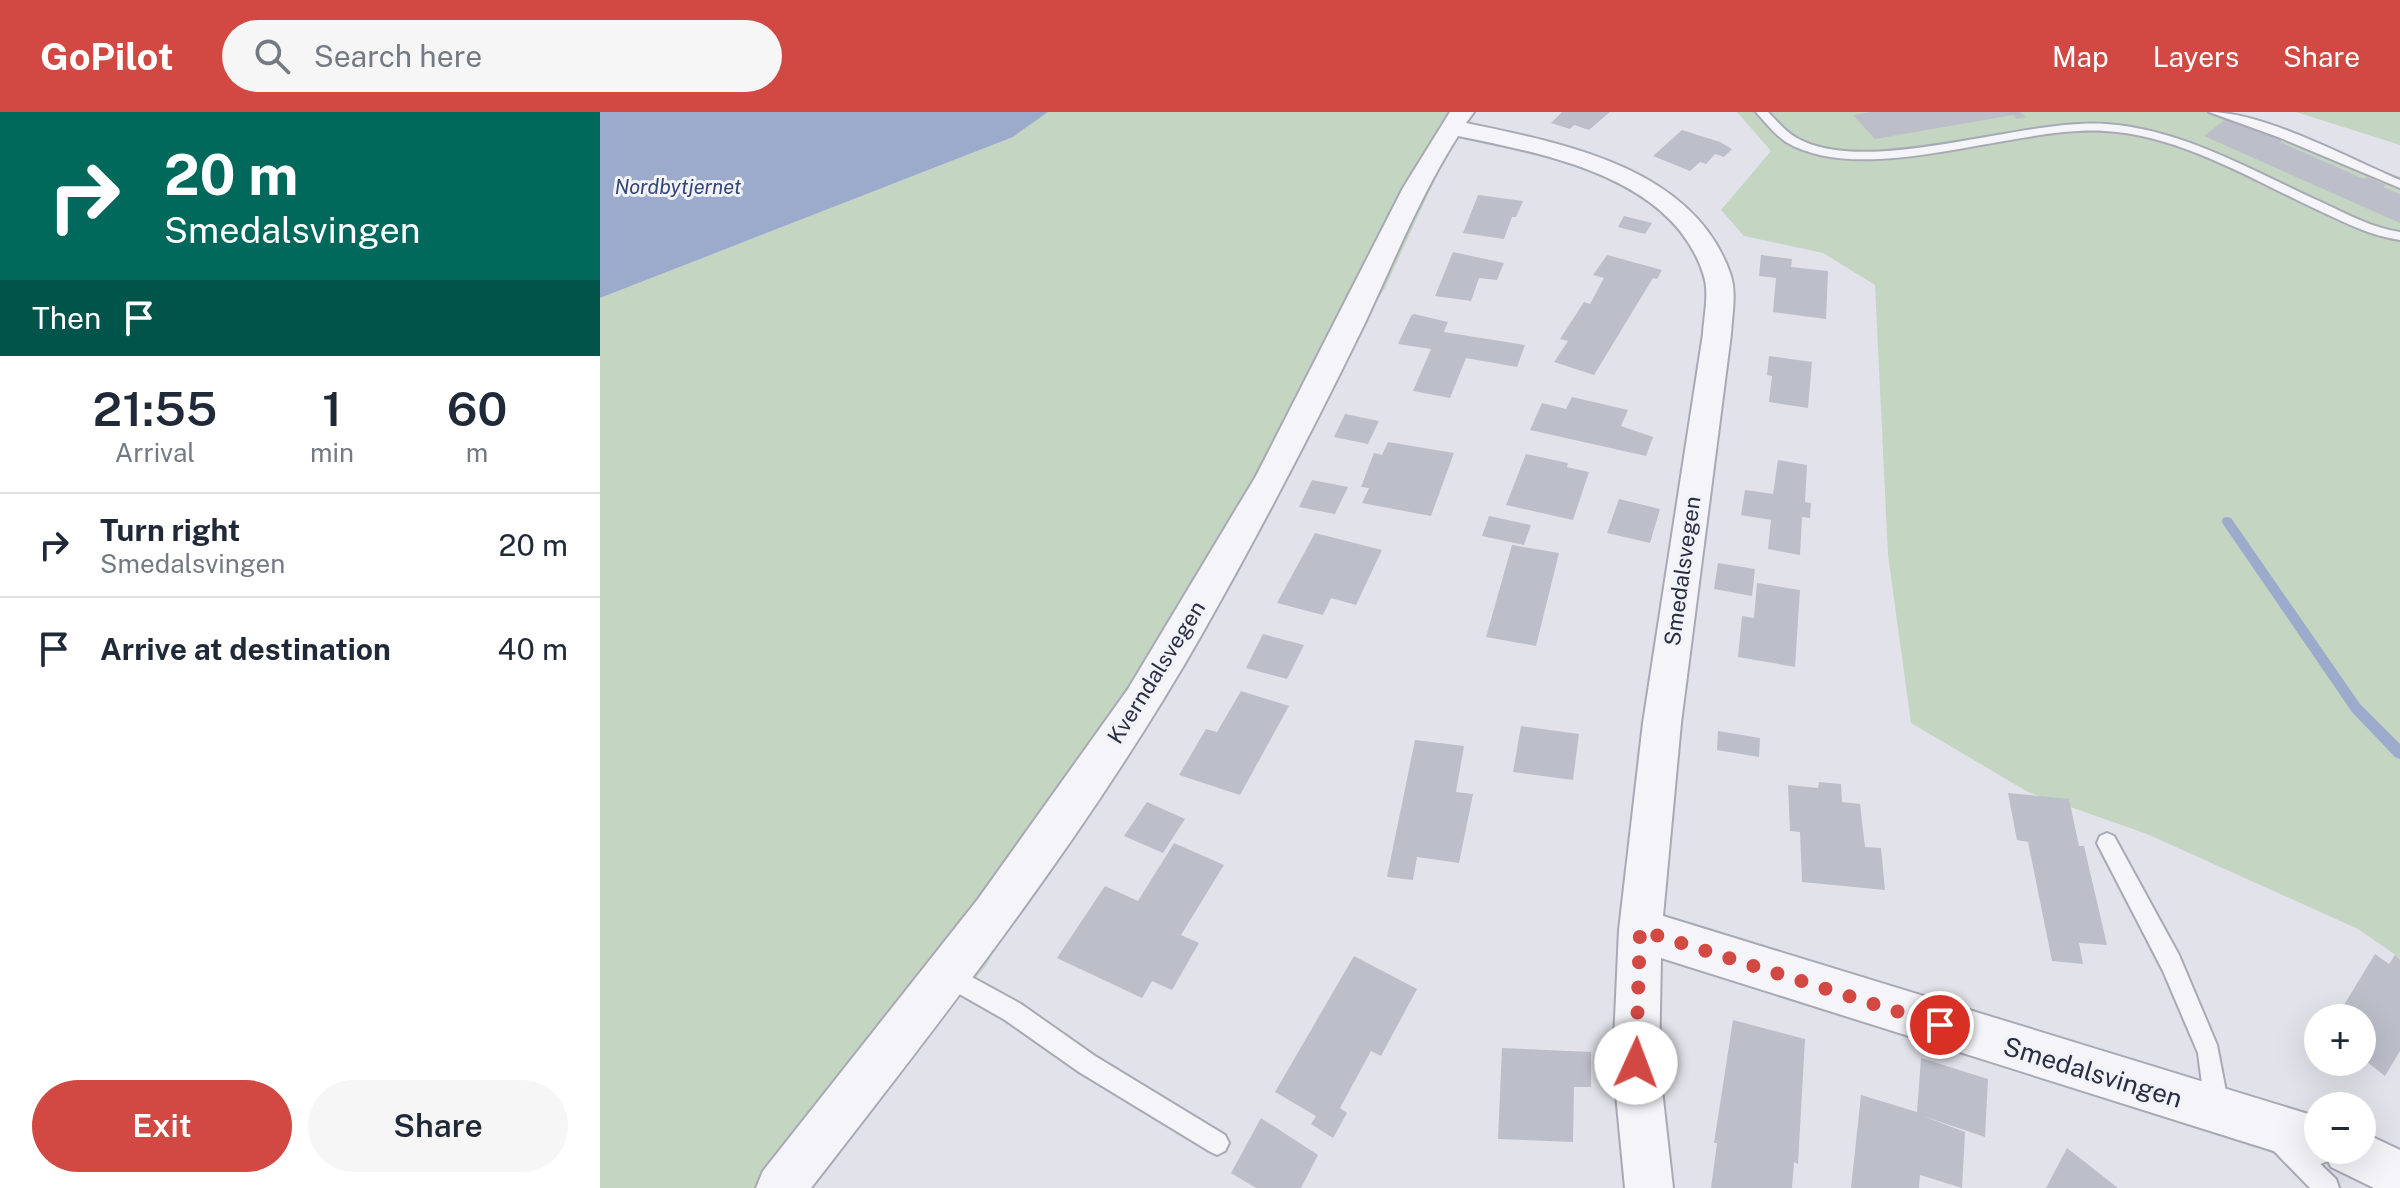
<!DOCTYPE html>
<meta charset="utf-8">
<style>
body{margin:0;font-family:"Public Sans",sans-serif;background:#f6f6f7;color:#1f2937;height:100vh;display:flex;flex-direction:column;font-size:30px;white-space:nowrap}
*{box-sizing:border-box;margin:0}
p{font-size:26px;color:#747a83}
.icon{flex:none;width:44px;height:44px;fill:none;stroke:currentColor;stroke-width:2;stroke-linecap:round;stroke-linejoin:round}
.map{position:relative;flex:1;overflow:hidden}
.sheet{display:flex;flex-direction:column;background:#fff;width:600px}
.sheet>*{flex:none}
.banner{background:#00695c;color:#fff;overflow:hidden}
.buttons{position:absolute;left:1704px;top:892px;display:grid;gap:16px}
.buttons a{display:grid;place-items:center;width:72px;height:72px;border-radius:50%;background:#fff;box-shadow:0 8px 32px #0002;font-size:40px}
.pin{position:absolute;display:grid;place-items:center;width:68px;height:68px;color:#fff;margin:-34px;border:4px solid #fff;border-radius:50%;box-shadow:0 2px 8px #0007}
.me{position:absolute;width:88px;margin:-44px;rotate:2deg;stroke-linejoin:round;filter:drop-shadow(0 0 6px #0008)}
.turn{display:flex;align-items:center;gap:28px;height:168px;padding:0 32px;font-size:36px}
.turn .icon{width:104px;height:104px;stroke-width:2.5}
.turn b{display:block;font-size:56px;line-height:68px}
.then{display:flex;align-items:center;height:76px;padding:0 32px;background:#0003;gap:16px;font-size:30px}
.eta{display:flex;justify-content:space-evenly;align-items:center;height:136px;text-align:center}
.eta b{font-size:48px;font-weight:600;line-height:56px}
.primary-button{display:flex;gap:16px;margin-top:auto;padding:16px 32px}
.primary-button a{flex:1;height:92px;border-radius:48px;background:#d24944;color:#fff;font-size:32px;font-weight:600;line-height:92px;text-align:center}
.primary-button a+a{background:#f6f6f7;color:#1f2937}
ul{padding:0;list-style:none}
li{display:flex;align-items:center;gap:24px;height:104px;padding:0 32px;border-top:2px solid #e0e1e3}
li div{flex:1}
li b{display:block;font-size:30px}
li em{font-style:normal}
header{display:flex;align-items:center;gap:48px;box-sizing:border-box;height:112px;padding:0 40px;background:#d24944;color:#fff}
header strong{font-size:38px}
nav{display:flex;gap:44px;margin-inline-start:auto;font-size:28px}
.search{width:560px;height:72px;background:#f6f6f7;display:flex;align-items:center;gap:20px;box-sizing:border-box;padding:0 28px;border-radius:44px;color:#747a83;font-size:30px}
main{display:flex;flex:1;min-height:0}
.map>svg:first-child{display:block}
.green{fill:#c4d5c2}
.water{fill:#9caacb}
.lines{fill:none;stroke-linecap:round;stroke-linejoin:round}
.stream{fill:#9caacb;fill-rule:evenodd}
.building{fill:#bcbeca}
.lane-casing{stroke:#a7a9b5;stroke-width:4}
.street-casing{stroke:#a7a9b5;stroke-width:4}
.lane{fill:#f5f5f9;fill-rule:evenodd}
.street{fill:#f5f5f9;fill-rule:evenodd}
.route{stroke:#d24944;stroke-width:14;stroke-dasharray:0 25.2}
.labels{text-anchor:middle;dominant-baseline:central;stroke-width:6;stroke-linejoin:round;paint-order:stroke}
.far-water-label{font-size:20px;font-style:italic;fill:#324478;stroke:#f1f3f8}
.street-label{font-size:22px;fill:#292e43;stroke:#f1f3f8}
.near-street-label{font-size:26px;fill:#292e43;stroke:#f1f3f8}
</style>
<header>
<strong>GoPilot</strong>
<div class="search"><svg class="icon" aria-label="search" viewBox="0 0 24 24"><circle cx="10" cy="10" r="6"/><path d="M15 15l6 6"/></svg>Search here</div>
<nav><a>Map</a><a>Layers</a><a>Share</a></nav>
</header>
<main>
<section class="sheet">
<div class="banner">
<div class="turn"><svg class="icon" aria-label="right" viewBox="0 0 24 24"><path d="M7 20v-9h11M14 6l5 5-5 5"/></svg><div><b>20 m</b>Smedalsvingen</div></div>
<div class="then">Then<svg class="icon" aria-label="arrive" viewBox="0 0 24 24"><path d="M6 21V4h12l-3 4 3 4H6"/></svg></div>
</div>
<div class="eta">
<div><b>21:55</b><p>Arrival</p></div>
<div><b>1</b><p>min</p></div>
<div><b>60</b><p>m</p></div>
</div>
<ul>
<li><svg class="icon" aria-label="right" viewBox="0 0 24 24"><path d="M7 20v-9h11M14 6l5 5-5 5"/></svg><div><b>Turn right</b><p>Smedalsvingen</p></div><em>20 m</em></li>
<li><svg class="icon" aria-label="arrive" viewBox="0 0 24 24"><path d="M6 21V4h12l-3 4 3 4H6"/></svg><div><b>Arrive at destination</b></div><em>40 m</em></li>
</ul>
<div class="primary-button"><a>Exit</a><a>Share</a></div>
</section>
<div class="map">
<svg width="1800" height="1076" viewBox="0 0 1800 1076">
<rect width="100%" height="100%" fill="#e2e3ea"/>
<!-- green -->
<g class="green">
<path d="M448 0H871L858 17 785 176 713 291 636 444 385 855 200 1076H0V186L413 25Z"/>
<path d="M1137 0H1618L1800 65V846L1758 817 1547 722 1428 680 1311 611 1288 443 1275 173 1223 141 1144 124 1121 98 1171 39Z"/>
<path d="M1696 0H1800V33Z"/>
</g>
<!-- water -->
<path class="water" d="M0 0H448L413 25 0 186Z"/>
<g class="lines">
<!-- stream -->
<path class="stream" d="M1627 405 1631 406 1760 592 1800 632V647L1795 645 1752 600 1623 412 1622 409 1623 406Z"/>
</g>
<!-- building -->
<g class="building">
<path d="M962 0H1010L989 18 974 13 970 17 951 11Z"/>
<path d="M1271 0H1420L1426 5 1417 7 1413 3 1275 27 1253 3Z"/>
<path d="M1626 7 1682 28 1680 30 1764 67 1767 65 1786 73 1783 75 1800 82V111L1604 24Z"/>
<path d="M1082 18 1120 30 1132 37 1124 45 1115 42 1106 52 1100 50 1090 59 1053 44Z"/>
<path d="M878 83 923 89 916 105H912L904 127 863 121Z"/>
<path d="M1024 104 1052 111 1045 122 1018 115Z"/>
<path d="M853 140 904 151 897 168 879 166 871 189 835 184Z"/>
<path d="M1007 143 1062 158 1057 167 1053 166 994 263 954 250 968 229 960 227 984 190 990 192 1004 166 993 163Z"/>
<path d="M1161 143 1192 147 1191 155 1228 159 1226 207 1173 200 1176 166 1159 164Z"/>
<path d="M814 202 848 210 844 220 925 233 917 255 866 246 850 286 813 279 831 237 798 232 811 204Z"/>
<path d="M1169 244 1212 250 1208 296 1169 290 1172 264 1167 263Z"/>
<path d="M972 285 1028 298 1021 314 1053 325 1046 344 930 318 942 291 966 297Z"/>
<path d="M745 302 779 309 768 332 734 325Z"/>
<path d="M788 330 854 341 831 404 762 391 769 376 761 375 774 341 782 343Z"/>
<path d="M926 342 968 351 967 355 989 360 973 408 906 393Z"/>
<path d="M1178 348 1207 353 1205 390 1211 391 1210 406 1202 405 1200 443 1168 437 1171 408 1141 403 1145 378 1173 382Z"/>
<path d="M712 368 748 375 735 402 699 395Z"/>
<path d="M1019 387 1060 397 1050 431 1007 421Z"/>
<path d="M889 404 931 413 924 433 882 424Z"/>
<path d="M715 421 782 438 756 493 731 486 723 503 677 491Z"/>
<path d="M912 433 959 441 936 534 886 525Z"/>
<path d="M1118 451 1155 457 1152 484 1114 477Z"/>
<path d="M1157 471 1200 478 1195 555 1138 545 1142 504 1154 506Z"/>
<path d="M663 522 704 533 687 567 646 556Z"/>
<path d="M641 579 689 594 640 683 579 663 606 617 617 620Z"/>
<path d="M921 614 979 622 973 668 913 660Z"/>
<path d="M1118 619 1160 626 1159 645 1117 638Z"/>
<path d="M815 628 864 634 856 680 873 682 859 751 817 745 813 768 787 765Z"/>
<path d="M1219 670 1241 672 1242 690 1260 692 1265 735 1281 736 1285 778 1202 770 1200 720 1190 719 1188 673 1218 676Z"/>
<path d="M1408 681 1469 687 1479 734H1484L1507 833 1479 831 1483 852 1452 849 1428 730 1417 728Z"/>
<path d="M547 690 585 707 563 741 524 724Z"/>
<path d="M574 731 624 753 581 823 599 831 572 878 552 869 542 886 457 846 505 774 538 789Z"/>
<path d="M1775 842 1789 852 1795 843 1800 847V939L1785 964 1762 946V906H1736Z"/>
<path d="M754 844 817 877 781 944 771 939 740 996 747 1001 733 1026 711 1012 716 1004 675 980Z"/>
<path d="M1133 908 1205 927 1198 1052 1194 1050 1192 1076H1111L1117 1031H1114Z"/>
<path d="M902 936 991 940V975H974L973 1030 898 1027Z"/>
<path d="M1321 946 1388 967 1385 1025 1323 1004 1365 1020 1362 1076 1320 1063 1319 1076H1251L1261 983 1317 1000Z"/>
<path d="M661 1006 718 1043 701 1076H656L631 1061Z"/>
<path d="M1467 1036 1518 1076H1446Z"/>
</g>
<g class="lines">
<!-- lane casing -->
<g class="lane-casing">
<g id="lane">
<path d="M1156 0H1168C1177 9 1185 19 1195 25 1265 67 1421 6 1506 12 1582 17 1653 59 1721 90 1747 102 1772 116 1800 120V128C1771 124 1746 111 1720 99 1653 68 1580 23 1505 19 1415 13 1265 77 1186 30 1175 23 1165 10 1156 0Z"/>
<path d="M1609 0C1664 0 1748 46 1800 68V76L1678 25Z"/>
<path d="M1507 721 1514 724 1579 843 1617 933 1629 995 1625 1003 1617 1007 1609 1003 1605 995 1598 941 1563 859 1497 731 1500 724Z"/>
<path d="M348 852 421 892 495 944 625 1023 629 1031 625 1039 617 1043 609 1039 479 960 405 908 340 871 337 863 340 855Z"/>
<path d="M1681 1018 1689 1022 1736 1067 1739 1076H1710L1673 1038 1669 1030 1673 1022Z"/>
</g>
</g>
<!-- street casing -->
<g class="street-casing">
<path id="street" d="M850 0H874L866 11C962 31 1093 55 1130 161 1137 180 1132 203 1131 222L1081 611 1063 804 1718 1005V1038H1762V1020L1800 1038V1076H1774L1731 1055 1728 1049 1718 1053 1061 846 1059 951 1073 1076H1025L1013 951 1019 818 1043 611 1103 222C1104 203 1110 180 1103 161 1071 64 944 42 858 24 820 84 794 149 764 213 713 318 659 421 602 522 490 719 349 898 211 1076H156L163 1059 378 787 528 577 656 364 803 76Z"/>
</g>
<!-- lane -->
<use href="#lane" class="lane"/>
<!-- street -->
<use href="#street" class="street"/>
</g>
<g class="lines">
<!-- route -->
<path class="route" d="M1036 951 1040 818 1340 913"/>
</g>
<g class="labels">
<!-- far-water labels -->
<g class="far-water-label">
<text x="78" y="75">Nordbytjernet</text>
</g>
<!-- street labels -->
<g class="street-label">
<text transform="translate(1082 459) rotate(-82)">Smedalsvegen</text>
<text transform="translate(556 560) rotate(-58)">Kverndalsvegen</text>
</g>
<!-- near-street labels -->
<g class="near-street-label">
<text transform="translate(1493 960) rotate(17)">Smedalsvingen</text>
</g>
</g>
</svg>
<div class="buttons">
<a>+</a>
<a>−</a>
</div>
<div class="pin" style="left:1340px;top:913px;background:#d93025"><svg class="icon" aria-label="arrive" viewBox="0 0 24 24"><path d="M6 21V4h12l-3 4 3 4H6"/></svg></div>
<svg class="me" style="left:1036px;top:951px" viewBox="-20 -20 40 40"><circle r="19" fill="#fff"/><path d="M0-13L10 11 0 6-10 11z" fill="#d24944"/></svg>
</div>
</main>
